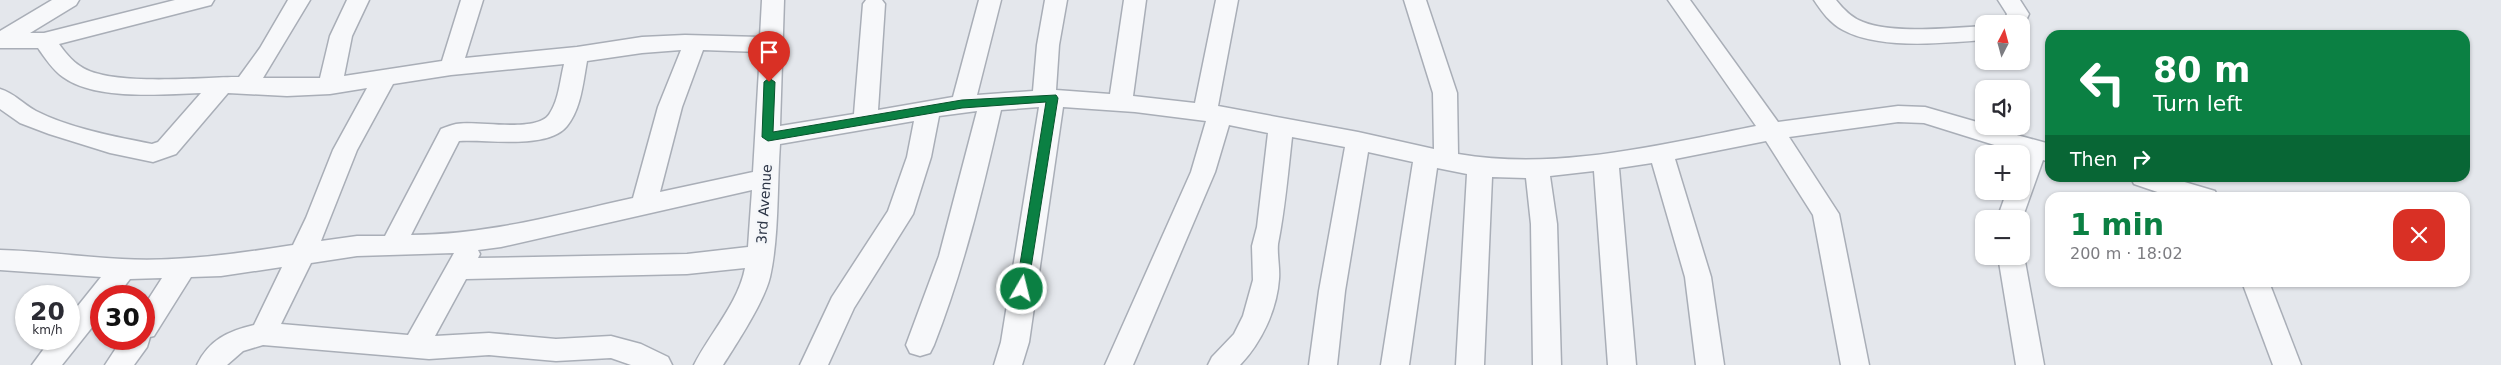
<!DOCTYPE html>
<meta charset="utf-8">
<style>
body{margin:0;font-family:"DejaVu Sans",sans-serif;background:#f2f2f3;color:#2b2b33;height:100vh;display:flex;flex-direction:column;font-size:19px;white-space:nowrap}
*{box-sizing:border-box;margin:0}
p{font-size:16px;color:#7c7c81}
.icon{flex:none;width:28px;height:28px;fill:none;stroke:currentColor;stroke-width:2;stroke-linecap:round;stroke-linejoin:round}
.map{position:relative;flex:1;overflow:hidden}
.panel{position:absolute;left:2045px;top:192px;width:425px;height:95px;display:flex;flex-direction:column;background:#fff;border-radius:15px;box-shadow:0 1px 4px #0004}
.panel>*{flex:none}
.hud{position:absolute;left:2045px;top:30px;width:425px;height:152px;border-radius:15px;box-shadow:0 1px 4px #0004;background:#0b8043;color:#fff;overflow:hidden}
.needle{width:32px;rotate:6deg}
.fabs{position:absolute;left:1975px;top:15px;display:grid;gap:10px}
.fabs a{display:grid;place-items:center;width:55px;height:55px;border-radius:10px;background:#fff;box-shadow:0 1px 4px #0004;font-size:25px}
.speed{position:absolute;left:15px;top:285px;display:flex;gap:10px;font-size:25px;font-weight:700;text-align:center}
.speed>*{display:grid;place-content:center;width:65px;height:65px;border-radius:50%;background:#fff;box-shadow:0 1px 4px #0004;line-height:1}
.speed small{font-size:12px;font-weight:400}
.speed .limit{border:8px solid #d22;background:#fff;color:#111}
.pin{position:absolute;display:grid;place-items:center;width:42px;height:42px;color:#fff;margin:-51px -21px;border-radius:50% 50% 50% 0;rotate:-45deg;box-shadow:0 0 5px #0007}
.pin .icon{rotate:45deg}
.me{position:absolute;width:55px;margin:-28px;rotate:8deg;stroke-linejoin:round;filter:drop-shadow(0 0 4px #0008)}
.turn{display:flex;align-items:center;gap:18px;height:105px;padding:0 25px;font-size:22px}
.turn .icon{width:65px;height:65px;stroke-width:2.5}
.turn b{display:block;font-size:35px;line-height:42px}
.then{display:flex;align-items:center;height:48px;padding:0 25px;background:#0003;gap:10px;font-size:19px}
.round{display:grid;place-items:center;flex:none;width:52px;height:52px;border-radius:15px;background:#f2f2f3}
.headline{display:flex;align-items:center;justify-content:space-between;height:85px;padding:0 25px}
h1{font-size:30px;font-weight:700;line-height:38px;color:#0b8043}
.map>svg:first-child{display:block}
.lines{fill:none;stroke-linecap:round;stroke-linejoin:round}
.street-casing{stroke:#a9aeb7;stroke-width:3}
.street{fill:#f7f8fa;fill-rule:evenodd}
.route{fill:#0b8043;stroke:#07532c}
.labels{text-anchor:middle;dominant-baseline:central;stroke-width:4.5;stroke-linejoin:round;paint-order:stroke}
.street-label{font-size:14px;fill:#2b3445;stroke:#f4f6f9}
</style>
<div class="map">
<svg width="2501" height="365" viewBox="0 0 2501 365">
<rect width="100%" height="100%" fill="#e4e7ec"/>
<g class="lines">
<!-- street casing -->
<g class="street-casing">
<g id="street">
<path d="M52 0H79L76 5 30 33H44L175 0H214L211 5 59 44C64 51 72 61 80 66 109 87 202 77 239 77L260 48 288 0H310L263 78H320L330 36 347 0H369L352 36 344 76 442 61 461 0H483L465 58 577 47 642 37 685 35 760 37 762 0H784L780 126 854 114 863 4 866 0H882L885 4 878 110 953 97 979 0H1001L977 95 1033 91 1037 45 1045 0H1067L1059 45 1056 90 1110 94 1124 0H1146L1133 96 1195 103 1216 0H1238L1218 106 1358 132 1434 149 1433 93 1404 0H1426L1457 93 1458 154C1556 171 1659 145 1756 126L1668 0H1690L1778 122 1898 106 1925 107 1984 124V126L2050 144V162L2043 160 2021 222V219H1997L2007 191H2021L2020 153 1924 123 1898 122 1789 137 1839 214 1869 365H1841L1813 215 1766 141 1675 159 1711 277 1724 365H1696L1685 277 1652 163 1619 168 1636 365H1608L1594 171 1550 176 1557 224 1561 365H1533L1531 224 1526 178 1492 177 1484 365H1456L1467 174 1437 168 1409 365H1381L1413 162 1368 152 1345 291 1337 365H1309L1319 291 1345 147 1292 137C1288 173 1285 209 1278 244 1277 255 1280 268 1279 279 1277 310 1261 343 1240 365H1208L1212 357 1234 334 1243 316 1253 280 1252 246 1257 227 1268 133 1229 125 1215 172 1133 365H1105L1191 172 1206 121 1135 112 1063 107 1029 342 1022 365H994L1001 342 1039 107 1001 110C983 189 964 268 934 345L930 353 920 356 910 353 906 345 939 256 977 111 939 116 931 157 913 214 854 308 828 365H800L832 297 888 211 907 157 914 121 780 144C777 185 779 237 770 277 764 302 737 343 723 365H694C710 333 738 304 745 268L687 274 466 279 435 336 489 333 556 339 611 336 641 344 668 357 672 365H631L611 358 556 361 489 355 429 359 263 345 243 351 227 365H197C209 340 228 331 254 325L282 267 221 276 191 277 154 336 150 337 147 347 134 365H105L122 339H144V306L162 278 130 279 117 296H101V316L62 365H32L51 339H69V317L101 277 0 270V250C41 251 81 257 122 259 179 262 236 254 293 245L306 218 333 150 367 88 330 94 287 96 228 93 176 154 153 162 110 153 49 134 20 123 0 109V89C14 93 23 104 36 111 69 128 116 137 152 144L158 142 201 93C163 94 96 101 63 77 53 70 45 58 38 48H0V31ZM681 50 658 107 633 198C560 214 487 235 411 235L459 141C486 139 548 150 567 126 581 109 583 83 587 61L642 53ZM703 50 760 52 753 172 660 192 682 107ZM564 64C560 80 559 99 550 113 539 134 477 120 456 124 451 125 446 127 441 129L385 236H357L321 241 357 150 393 84 451 75ZM752 190 748 247 687 254 478 258 480 254 478 250 501 247ZM454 253 408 335 281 324 311 263 357 256Z"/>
<path d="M1814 0H1836C1843 9 1852 18 1863 22 1892 34 1952 28 1984 26V40C1943 43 1880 50 1843 30 1830 23 1822 12 1814 0Z"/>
<path d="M1998 0H2020L2029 14 2022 29 2021 24H2003L2007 14Z"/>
<path d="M2131 178H2171L2215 191 2218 198H2175L2134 184Z"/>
<path d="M2021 251 2024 256 2044 365H2016L1998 256H2021Z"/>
<path d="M2242 282H2269L2301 365H2273Z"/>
</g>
</g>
<!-- street -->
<use href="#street" class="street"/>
</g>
<!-- route -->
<path class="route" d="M769 78 775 82 773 132 962 100 1056 95 1058 98 1027 293H1018L1016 289 1046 102 962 108 768 141 762 137 764 82Z"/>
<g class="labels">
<!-- street labels -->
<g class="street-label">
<text transform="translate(764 204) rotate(-86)">3rd Avenue</text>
</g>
</g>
</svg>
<div class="fabs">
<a><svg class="needle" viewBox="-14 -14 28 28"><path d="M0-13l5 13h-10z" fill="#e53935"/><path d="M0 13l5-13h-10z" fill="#7c7c81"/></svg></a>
<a><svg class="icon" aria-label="sound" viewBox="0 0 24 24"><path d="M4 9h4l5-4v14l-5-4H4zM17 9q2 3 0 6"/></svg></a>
<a>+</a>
<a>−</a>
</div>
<div class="speed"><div>20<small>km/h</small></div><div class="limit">30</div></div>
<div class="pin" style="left:769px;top:82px;background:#d93025"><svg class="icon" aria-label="arrive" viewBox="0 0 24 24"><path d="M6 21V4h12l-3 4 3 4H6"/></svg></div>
<svg class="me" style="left:1022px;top:289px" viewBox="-20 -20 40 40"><circle r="17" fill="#0b8043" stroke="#fff" stroke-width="3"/><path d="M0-11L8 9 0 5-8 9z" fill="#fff"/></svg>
<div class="hud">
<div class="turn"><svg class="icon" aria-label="left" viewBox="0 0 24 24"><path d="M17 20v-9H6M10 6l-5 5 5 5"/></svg><div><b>80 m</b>Turn left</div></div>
<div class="then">Then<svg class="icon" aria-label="right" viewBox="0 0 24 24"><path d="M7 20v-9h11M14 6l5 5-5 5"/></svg></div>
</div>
<section class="panel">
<div class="headline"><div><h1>1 min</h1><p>200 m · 18:02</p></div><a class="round" style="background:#d93025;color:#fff"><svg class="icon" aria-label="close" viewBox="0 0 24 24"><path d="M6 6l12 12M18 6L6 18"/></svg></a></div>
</section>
</div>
